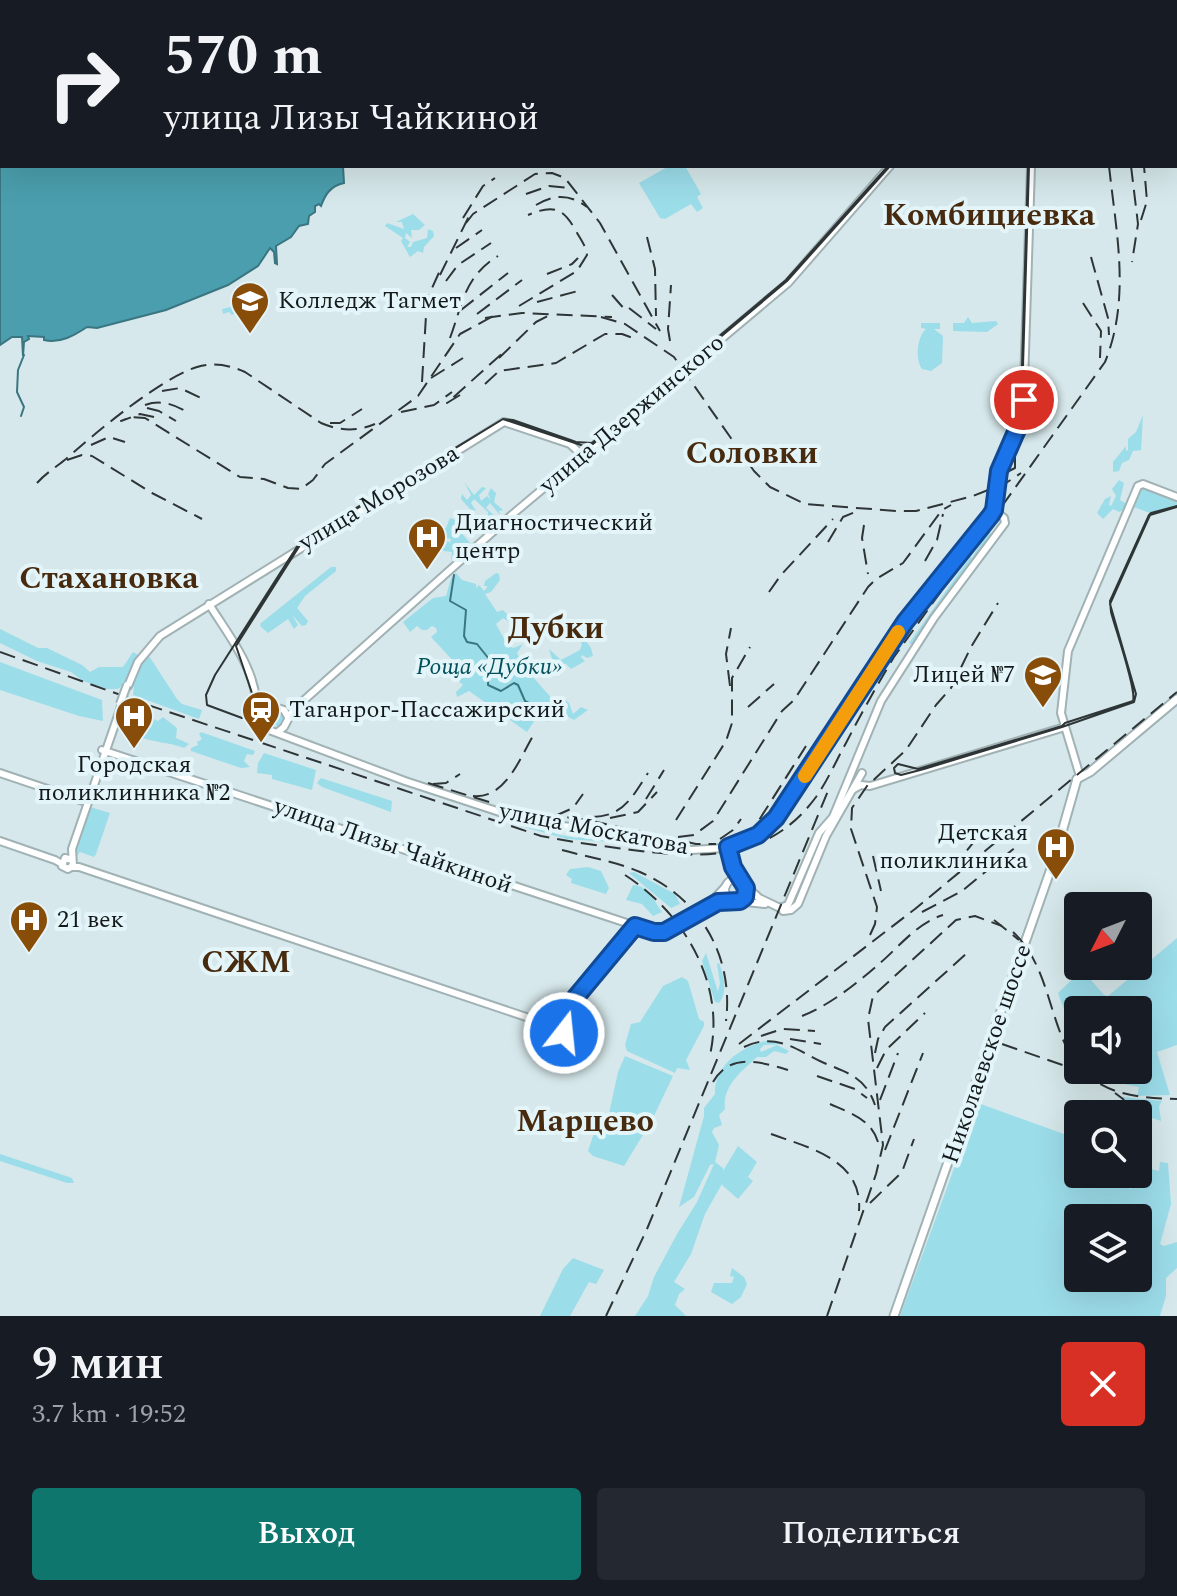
<!DOCTYPE html>
<html lang="ru">
<meta charset="utf-8">
<style>
body{margin:0;font-family:Spectral,serif;background:#242831;color:#f1f3f6;height:100vh;display:flex;flex-direction:column;font-size:30px;white-space:nowrap}
*{box-sizing:border-box;margin:0}
p{font-size:26px;color:#9ea1a6}
.icon{flex:none;width:44px;height:44px;fill:none;stroke:currentColor;stroke-width:2;stroke-linecap:round;stroke-linejoin:round}
.map{position:relative;height:1316px;overflow:hidden}
.panel{display:flex;flex-direction:column;background:#171b24;flex:1}
.panel>*{flex:none}
.banner{position:absolute;left:0px;top:0px;width:1178px;height:168px;box-shadow:0 8px 32px #0002;background:#171b24;color:#f1f3f6;overflow:hidden}
.needle{width:52px;rotate:228deg}
.buttons{position:absolute;left:1064px;top:892px;display:grid;gap:16px}
.buttons a{display:grid;place-items:center;width:88px;height:88px;border-radius:8px;background:#171b24;box-shadow:0 8px 32px #0002;font-size:40px}
.pin{position:absolute;display:grid;place-items:center;width:68px;height:68px;color:#fff;margin:-34px;border:4px solid #fff;border-radius:50%;box-shadow:0 2px 8px #0007}
.me{position:absolute;width:88px;margin:-44px;rotate:16deg;stroke-linejoin:round;filter:drop-shadow(0 0 6px #0008)}
.turn{display:flex;align-items:center;gap:28px;height:168px;padding:0 32px;font-size:36px}
.turn .icon{width:104px;height:104px;stroke-width:2.5}
.turn b{display:block;font-size:56px;line-height:68px}
.round{display:grid;place-items:center;flex:none;width:84px;height:84px;border-radius:8px;background:#242831}
.overview{display:flex;align-items:center;justify-content:space-between;height:136px;padding:0 32px}
h1{font-size:48px;font-weight:600;line-height:60px}
.button{display:flex;gap:16px;margin-top:auto;padding:16px 32px}
.button a{flex:1;height:92px;border-radius:8px;background:#0f766e;color:#fff;font-size:32px;font-weight:600;line-height:92px;text-align:center}
.button a+a{background:#242831;color:#f1f3f6}
.map>svg:first-child{display:block}
.green{fill:#9cddea;fill-rule:evenodd}
.water{fill:#4a9ead;stroke:#3a7681;stroke-width:2}
.lines{fill:none;stroke-linecap:round;stroke-linejoin:round}
.stream{stroke:#3a7681;stroke-width:2}
.secondary-casing{stroke:#a1b2b5;stroke-width:10}
.primary-casing{stroke:#a1b2b5;stroke-width:11}
.secondary{stroke:#fff;stroke-width:6}
.primary{stroke:#fff;stroke-width:7}
.tram{stroke:#2e3537;stroke-width:2}
.rail{stroke:#2e3537;stroke-width:2;stroke-dasharray:16 8;stroke-linecap:butt}
.secondary-bridge-casing{stroke:#a1b2b5;stroke-width:10;stroke-linecap:butt}
.secondary-bridge{stroke:#fff;stroke-width:6}
.route-casing{stroke:#114b97;stroke-width:20}
.route{stroke:#1a73e8;stroke-width:14}
.slow{stroke:#f59e0b;stroke-width:14}
.labels{text-anchor:middle;dominant-baseline:central;stroke-width:8;stroke-linejoin:round;paint-order:stroke}
.poi-label{font-size:24px;fill:#141a1b;stroke:#e3f5f9;text-anchor:start}
.street-label{font-size:24px;fill:#141a1b;stroke:#e3f5f9}
.park-label{font-size:24px;font-style:italic;fill:#03515c;stroke:#e3f5f9}
.district-label{font-size:32px;font-weight:bold;fill:#482b0f;stroke:#e3f5f9}
</style>
<div class="map">
<svg width="1177" height="1316" viewBox="0 0 1177 1316">
<rect width="100%" height="100%" fill="#d6e8eb"/>
<!-- green -->
<g class="green">
<path d="M669 166H685L701 194 697 197 703 208 697 212 691 204 665 219 660 218 639 183Z"/>
<path d="M413 214 425 225 419 230H411L412 238 406 233 405 238 410 242 407 247H411L413 242 427 238 428 229 433 231 434 236 424 247 423 253 418 251 410 257 401 241 403 238 385 226 387 223 404 229 402 222H396Z"/>
<path d="M242 294 247 303 262 297 263 307 255 314 242 318 239 311 232 315 229 312 223 314 222 309 231 307 233 311 239 309Z"/>
<path d="M968 317 972 323 996 321 998 324 987 332 953 331V323H964Z"/>
<path d="M921 323H940V329H934L943 336 942 363 931 371 922 369C915 359 917 337 926 329L921 328Z"/>
<path d="M1143 415 1141 450 1133 451 1129 460 1122 463 1119 471 1113 472V462L1126 446V451L1128 450V439L1136 432Z"/>
<path d="M1119 480 1124 483 1120 500 1127 504 1125 509 1119 512 1113 509 1103 519 1097 513 1105 499 1111 496 1109 505 1111 506 1116 496 1112 489Z"/>
<path d="M464 482 474 495 482 487 486 488 479 495 481 501 487 496 491 500 488 494 491 488 496 493 494 502 503 510 499 511 500 515 490 503 486 508 496 517 488 516V512L474 499 471 503 476 511 470 509 461 499 462 494 467 500 471 495Z"/>
<path d="M1143 485 1177 497V505L1150 513 1131 506Z"/>
<path d="M450 518 458 521 456 527 471 544 463 548 465 552 456 561 451 559 452 552 444 551 441 547 437 549 434 547 427 552 422 546 428 541 434 547 439 539 444 548 448 541 450 543 451 539 442 537 445 533 443 529 446 528Z"/>
<path d="M988 532 992 534 988 542 986 541 985 545 973 563 970 561V566L914 646 909 643 971 556V559Z"/>
<path d="M331 567H336V571L305 596 297 608 308 621 306 625 302 626 292 615 298 625 294 629 288 619 268 633 260 626 261 623Z"/>
<path d="M456 573 462 580 476 584V588L479 585 484 591 488 586H484L485 581 496 573 499 574 500 580 491 592 485 594 497 612 503 610 512 619 511 623 503 618 496 624 508 646 514 648 523 644 517 653 522 663 521 667 526 669 554 701 562 697 569 703 573 714 581 707 588 710 574 720 556 710 549 722 537 717 527 732 469 691 457 697 456 692 463 685 451 674 456 664 431 637 437 632 436 628 432 626 427 630H422L417 626 410 632 403 622 433 598 446 596 451 578Z"/>
<path d="M573 628H576L591 648 593 656 587 658 582 655 581 657 585 661 571 669 565 663 560 670 555 666 545 670 532 671 536 666 552 659 549 649 561 660 580 650 582 644Z"/>
<path d="M0 629 38 648H47L82 665 90 672 99 667H123L133 652 138 655 125 683 118 689H107L83 681 71 672 37 661 0 643Z"/>
<path d="M147 653 177 699 182 704 202 710 199 719 133 695 134 687 130 686 132 678Z"/>
<path d="M0 662 102 700 103 721 79 716 0 690Z"/>
<path d="M259 705 284 714 282 727 253 720Z"/>
<path d="M145 715 158 721 163 717 177 728 176 738 189 744 184 748C172 743 152 742 136 736L139 734 136 732Z"/>
<path d="M201 732 255 751 253 755 247 754 244 761 250 767 241 768 191 751V748L198 745 197 742 202 739 199 734Z"/>
<path d="M264 753 316 770 312 790 272 779V775L257 773 258 763Z"/>
<path d="M321 778 392 801 391 812 322 787 317 783Z"/>
<path d="M87 801V806L110 813 96 854 94 857 80 852 75 858 68 855Z"/>
<path d="M506 818 553 829 555 834 577 838 587 831 639 839 640 844 567 839 506 822Z"/>
<path d="M588 867 601 871 609 888 606 894 571 883 572 879 566 875 570 869Z"/>
<path d="M634 872 675 894 680 904 671 908 629 873Z"/>
<path d="M633 885C650 886 653 900 662 912L653 916 642 904 626 900Z"/>
<path d="M1177 938V1045L1157 1052 1170 1095 1137 1096 1139 1087 1119 1083 1101 1070H1138V1010H1078V1048L1058 993 1082 970 1104 995 1108 996Z"/>
<path d="M706 953 718 992 720 983 717 964 719 963C724 975 728 993 719 1003L715 1002 702 961Z"/>
<path d="M682 977 688 981 699 1019 704 1022V1026L686 1060 690 1070 677 1068 675 1073 627 1051 625 1045 631 1024 640 1022 663 986Z"/>
<path d="M766 1041 784 1044 764 1045 760 1049 761 1052 777 1045 789 1051 786 1054 774 1051 766 1057H757C742 1071 722 1086 725 1109L719 1115 722 1125 714 1128 712 1132 719 1145 715 1162 723 1168V1171L738 1146 757 1162 748 1177 753 1181 738 1199 722 1185 723 1182 705 1214 691 1254 674 1282 685 1289 679 1294 675 1305 686 1316H635L648 1296 654 1277 677 1234 697 1202 714 1164 710 1165 694 1197 679 1207 704 1116V1108L715 1094C714 1066 740 1047 766 1041Z"/>
<path d="M625 1056 673 1076 652 1120 624 1166 593 1156 588 1151 600 1115 608 1118 618 1072Z"/>
<path d="M1122 1097 1162 1101 1159 1106 1161 1121 1134 1112Z"/>
<path d="M978 1103 1078 1139V1174H1091L1131 1189 1139 1166 1159 1171 1160 1162 1168 1163 1171 1204 1160 1244 1164 1246 1177 1242V1268L1166 1278V1296L1160 1316H900ZM1078 1218H1138V1278H1078Z"/>
<path d="M0 1154 72 1178 74 1183H67L0 1161Z"/>
<path d="M573 1258 604 1270 596 1284 589 1282 570 1316H540L563 1269Z"/>
<path d="M732 1268 744 1277 747 1284 741 1297 732 1304 711 1292 714 1283H732L734 1277 730 1276Z"/>
</g>
<!-- water -->
<path class="water" d="M0 0H574L2 2V166H343L344 183C330 186 325 195 321 206L319 204 315 206V212L309 216 308 224 299 226 291 237 276 246 277 264 275 263 274 252 270 248 258 266 228 285 166 310 97 328 87 327C75 335 60 344 44 340V337L28 336 29 339 24 342 23 356 22 337H12L0 345Z"/>
<g class="lines">
<!-- stream -->
<g class="stream">
<path d="M673 0 674 2"/>
<path d="M21 416 24 407 17 392 18 370 24 355"/>
<path d="M454 575 450 601 466 610 464 636 467 642 477 644 489 659 488 685 501 691 514 683 518 685 525 701 551 715"/>
</g>
<!-- secondary casing -->
<g class="secondary-casing">
<g id="secondary">
<path d="M1174 0V2"/>
<path d="M1035 2V0"/>
<path d="M1176 15 1177 22"/>
<path d="M209 604C227 633 253 665 256 700 256 708 251 716 253 724L405 781 518 818 543 824 610 831 691 850 725 848 745 842 766 830 784 807 905 622 977 535 994 510 996 484 1000 466 1023 415 1031 166"/>
<path d="M128 686 138 662 160 636 504 422 570 444 582 455"/>
<path d="M255 697 262 703 284 710 288 717"/>
<path d="M278 732 284 727 293 710 514 513 788 283 890 166"/>
<path d="M102 750 654 932H664L715 904 734 901"/>
<path d="M0 773 83 801 87 794"/>
<path d="M1082 776 1079 773 1061 713 1068 651 1138 486 1143 484 1177 497"/>
<path d="M854 789 861 785 870 786 1065 727"/>
<path d="M0 841 55 860 62 864"/>
<path d="M728 847 733 867 741 879"/>
<path d="M72 860 65 858 62 866 68 869 73 866 72 849 122 704"/>
<path d="M71 867H79L556 1027"/>
<circle cx="736" cy="890" r="11"/>
<path d="M745 885 759 898 780 908 788 905 819 833 833 817 881 701 934 618 1005 523 1004 518 994 510"/>
<path d="M737 901 765 904"/>
<path d="M711 902 726 886"/>
<path d="M783 911 791 910 798 904 826 836 862 773"/>
<path d="M558 1026 571 1003 635 926"/>
<circle cx="558" cy="1033" r="7"/>
</g>
</g>
<!-- primary casing -->
<g class="primary-casing">
<g id="primary">
<path d="M1077 779 1090 772 1177 699"/>
<path d="M894 1316 1054 860 1077 779"/>
</g>
</g>
<!-- secondary -->
<use href="#secondary" class="secondary"/>
<!-- primary -->
<use href="#primary" class="primary"/>
<!-- tram -->
<g class="tram">
<path d="M1081 2V0"/>
<path d="M1176 11H1177"/>
<path d="M888 166 786 280 592 443 576 442 513 420 503 419 300 542 215 675 206 695 207 705 242 718 250 716 254 704 253 696 236 646 302 542 503 419 584 446 593 444 787 281 890 166"/>
<path d="M1028 166 1020 433 1017 448 1005 465 1009 471 1015 468V455L1021 433 1029 166"/>
<path d="M1177 506 1151 513 1149 515 1110 601 1111 612C1115 628 1137 690 1133 701L1065 723 1062 726 918 769 898 764 894 768 895 773 901 775 924 769 1062 727 1134 702 1136 694 1110 604 1150 515 1177 507"/>
</g>
<!-- rail -->
<g class="rail">
<path d="M967 0 970 2"/>
<path d="M1131 166 1138 224 1132 262"/>
<path d="M526 194 549 186 569 188"/>
<path d="M536 205C554 194 570 194 587 207"/>
<path d="M463 218 483 186 495 178"/>
<path d="M1141 220 1147 201 1144 166"/>
<path d="M466 223 473 214 535 174 552 173 565 178 600 223 660 331"/>
<path d="M647 237 655 269 656 316"/>
<path d="M456 248 482 230"/>
<path d="M1091 257 1108 318 1109 335"/>
<path d="M547 274 572 264 578 258"/>
<path d="M440 275 470 214"/>
<path d="M446 281 458 265 491 243"/>
<path d="M612 295 627 312"/>
<path d="M537 302 578 291"/>
<path d="M1083 303 1101 331 1100 358"/>
<path d="M519 306 577 271 587 255C586 246 581 240 576 231 563 208 554 204 528 215"/>
<path d="M629 308 656 329"/>
<path d="M461 310 508 273"/>
<path d="M477 314 522 280"/>
<path d="M601 317 625 324 674 357 754 471 770 487 805 504 897 511H916L973 496 1006 483 1021 473"/>
<path d="M485 318 522 313 612 317"/>
<path d="M450 338C463 303 464 277 498 256"/>
<path d="M670 341 668 329 671 285"/>
<path d="M499 358 536 322 548 316"/>
<path d="M431 378 463 358"/>
<path d="M422 382 427 299 442 266"/>
<path d="M485 384 499 371 556 363 605 334H622L638 340"/>
<path d="M162 391 180 388 201 398"/>
<path d="M460 395 447 403 506 350"/>
<path d="M145 405C162 399 176 405 190 414"/>
<path d="M147 408 159 411 176 421"/>
<path d="M401 412 434 405 452 392"/>
<path d="M154 417 140 414 121 421 131 417 145 418 240 477 264 479 288 488 301 489 313 480 325 464 418 396 460 334 495 315"/>
<path d="M330 423H340L362 409"/>
<path d="M91 445 109 437 125 442"/>
<path d="M67 460 82 455 92 456 152 493 202 519"/>
<path d="M37 483C46 473 56 467 66 459 95 433 161 378 197 367 214 362 229 365 245 372L321 423C340 431 356 432 375 424"/>
<path d="M864 525 862 538 868 574"/>
<path d="M828 542 843 517 860 510"/>
<path d="M925 561 937 540 943 514"/>
<path d="M769 592 781 575 833 519"/>
<path d="M0 652 132 699"/>
<path d="M730 686 726 654 731 628"/>
<path d="M124 697 541 836C571 842 602 846 632 850 703 859 769 861 816 797 828 780 836 761 846 743 861 714 877 685 894 657L1105 362C1131 298 1116 232 1109 166"/>
<path d="M748 707 774 684"/>
<path d="M428 783 518 811 588 820 696 844H716"/>
<path d="M433 784 446 783 460 774"/>
<path d="M473 796C505 799 519 760 533 736"/>
<path d="M646 799 664 770"/>
<path d="M555 816 573 808 583 794"/>
<path d="M593 817C624 816 632 797 648 773"/>
<path d="M610 818 638 812 657 792"/>
<path d="M676 820 726 741 732 723V678L750 647"/>
<path d="M772 825 795 801 840 732"/>
<path d="M678 837 694 835 713 821 782 711 794 700 868 587 876 579 903 563 942 510 951 505"/>
<path d="M720 839 733 830 741 819"/>
<path d="M720 843 738 838 754 828 806 746"/>
<path d="M562 850C587 857 615 861 640 872 700 898 734 956 726 1021"/>
<path d="M873 856 881 891"/>
<path d="M952 869 980 834"/>
<path d="M625 875C684 913 728 986 709 1059"/>
<path d="M922 912 962 891 1017 846"/>
<path d="M994 920 1019 940"/>
<path d="M1013 932C1051 967 1048 1026 1078 1067"/>
<path d="M870 935 875 924 877 907 851 829 852 808 867 786 906 750 936 705 951 688 971 647 998 603"/>
<path d="M802 1016C830 1005 856 984 879 964 899 947 917 923 943 915"/>
<path d="M761 1036 782 1029 815 1031"/>
<path d="M790 1039 821 1044"/>
<path d="M739 1044 915 909 1177 692"/>
<path d="M1002 1044 1080 1071"/>
<path d="M744 1047C775 1032 795 1049 822 1062 847 1073 865 1076 875 1105"/>
<path d="M875 1053 878 1039 885 1027 966 954"/>
<path d="M877 1068 886 1050 925 1013"/>
<path d="M1081 1070C1109 1096 1140 1098 1177 1099"/>
<path d="M817 1076 855 1089 867 1098"/>
<path d="M713 1082C730 1052 761 1062 788 1070"/>
<path d="M1115 1093 1123 1099 1134 1114"/>
<path d="M880 1100 898 1053"/>
<path d="M830 1104C850 1113 871 1119 878 1142"/>
<path d="M1138 1126V1127"/>
<path d="M771 1134C810 1148 863 1160 859 1211"/>
<path d="M885 1150 923 1053"/>
<path d="M1124 1182 1127 1174"/>
<path d="M870 1203 902 1172 914 1139"/>
<path d="M606 1316 647 1229 828 791"/>
<path d="M827 1316 876 1174 883 1145 868 1019 873 996 956 920 975 916 1002 926"/>
</g>
<!-- secondary-bridge casing -->
<g class="secondary-bridge-casing">
<path id="secondary-bridge" d="M120 704 127 685"/>
</g>
<!-- secondary-bridge -->
<use href="#secondary-bridge" class="secondary-bridge"/>
</g>
<g class="lines">
<!-- route casing -->
<g class="route-casing">
<path id="route" d="M564 1033 561 1023 571 1003 635 926 654 932H664L718 902 740 901 745 897 746 888 733 867 728 847 758 835 776 818 905 622 991 515 994 510 999 471 1022 418 1024 400"/>
</g>
<!-- route -->
<use href="#route" class="route"/>
<!-- slow -->
<path class="slow" d="M805 776 898 632"/>
</g>
<!-- icons -->
<defs>
<g id="university-pin" transform="scale(2)"><path d="M0 17L-7.5 6A9.5 9.5 0 1 1 7.5 6Z" fill="#894d0a" stroke="#e3f5f9"/><path d="M0-5L7-2L0 1L-7-2ZM-4 1L0 2.5L4 1V4Q0 6-4 4Z" fill="#fff"/></g>
<g id="hospital-pin" transform="scale(2)"><path d="M0 17L-7.5 6A9.5 9.5 0 1 1 7.5 6Z" fill="#894d0a" stroke="#e3f5f9"/><path d="M-5-5h3v3.5h4V-5h3V5h-3V1.5h-4V5h-3Z" fill="#fff"/></g>
<g id="station-pin" transform="scale(2)"><path d="M0 17L-7.5 6A9.5 9.5 0 1 1 7.5 6Z" fill="#894d0a" stroke="#e3f5f9"/><path d="M-3-6H3Q5-6 5-4V2Q5 4 3 4L4.5 6H3L1.5 4h-3L-3 6H-4.5L-3 4Q-5 4-5 2V-4Q-5-6-3-6ZM-3.5-4v3h7v-3ZM-3.5 1v1.5H-2V1ZM2 1v1.5H3.5V1Z" fill="#fff"/></g>
</defs>
<g fill-rule="evenodd">
<use href="#university-pin" x="250" y="301"/>
<use href="#hospital-pin" x="427" y="537"/>
<use href="#university-pin" x="1043" y="675"/>
<use href="#station-pin" x="261" y="710"/>
<use href="#hospital-pin" x="134" y="716"/>
<use href="#hospital-pin" x="1056" y="847"/>
<use href="#hospital-pin" x="29" y="920"/>
</g>
<g class="labels">
<!-- poi labels -->
<g class="poi-label">
<text x="278" y="301">Колледж Тагмет</text>
<text x="455" y="523">Диагностический<tspan x="455" dy="28">центр</tspan></text>
<text x="1015" y="675" text-anchor="end">Лицей №7</text>
<text x="289" y="710">Таганрог-Пассажирский</text>
<text x="134" y="765" text-anchor="middle">Городская<tspan x="134" dy="28">поликлинника №2</tspan></text>
<text x="1028" y="833" text-anchor="end">Детская<tspan x="1028" dy="28">поликлиника</tspan></text>
<text x="57" y="920">21 век</text>
</g>
<!-- street labels -->
<g class="street-label">
<text transform="translate(632 414) rotate(-40)">улица Дзержинского</text>
<text transform="translate(379 498) rotate(-31)">улица Морозова</text>
<text transform="translate(594 829) rotate(11)">улица Москатова</text>
<text transform="translate(393 846) rotate(19)">улица Лизы Чайкиной</text>
<text transform="translate(987 1054) rotate(-71)">Николаевское шоссе</text>
</g>
<!-- park labels -->
<g class="park-label">
<text x="489" y="667">Роща «Дубки»</text>
</g>
<!-- district labels -->
<g class="district-label">
<text x="989" y="215">Комбициевка</text>
<text x="752" y="453">Соловки</text>
<text x="109" y="578">Стахановка</text>
<text x="556" y="628">Дубки</text>
<text x="246" y="962">СЖМ</text>
<text x="585" y="1121">Марцево</text>
</g>
</g>
</svg>
<div class="buttons">
<a><svg class="needle" viewBox="-14 -14 28 28"><path d="M0-13l5 13h-10z" fill="#e53935"/><path d="M0 13l5-13h-10z" fill="#9ea1a6"/></svg></a>
<a><svg class="icon" aria-label="sound" viewBox="0 0 24 24"><path d="M4 9h4l5-4v14l-5-4H4zM17 9q2 3 0 6"/></svg></a>
<a><svg class="icon" aria-label="search" viewBox="0 0 24 24"><circle cx="10" cy="10" r="6"/><path d="M15 15l6 6"/></svg></a>
<a><svg class="icon" aria-label="layers" viewBox="0 0 24 24"><path d="M12 4l9 5-9 5-9-5zM3 14l9 5 9-5"/></svg></a>
</div>
<div class="pin" style="left:1024px;top:400px;background:#d93025"><svg class="icon" aria-label="arrive" viewBox="0 0 24 24"><path d="M6 21V4h12l-3 4 3 4H6"/></svg></div>
<svg class="me" style="left:564px;top:1033px" viewBox="-20 -20 40 40"><circle r="17" fill="#1a73e8" stroke="#fff" stroke-width="3"/><path d="M0-11L8 9 0 5-8 9z" fill="#fff"/></svg>
<div class="banner">
<div class="turn"><svg class="icon" aria-label="right" viewBox="0 0 24 24"><path d="M7 20v-9h11M14 6l5 5-5 5"/></svg><div><b>570 m</b>улица Лизы Чайкиной</div></div>
</div>
</div>
<section class="panel">
<div class="overview"><div><h1>9 мин</h1><p>3.7 km · 19:52</p></div><a class="round" style="background:#d93025;color:#fff"><svg class="icon" aria-label="close" viewBox="0 0 24 24"><path d="M6 6l12 12M18 6L6 18"/></svg></a></div>
<div class="button"><a>Выход</a><a>Поделиться</a></div>
</section>
